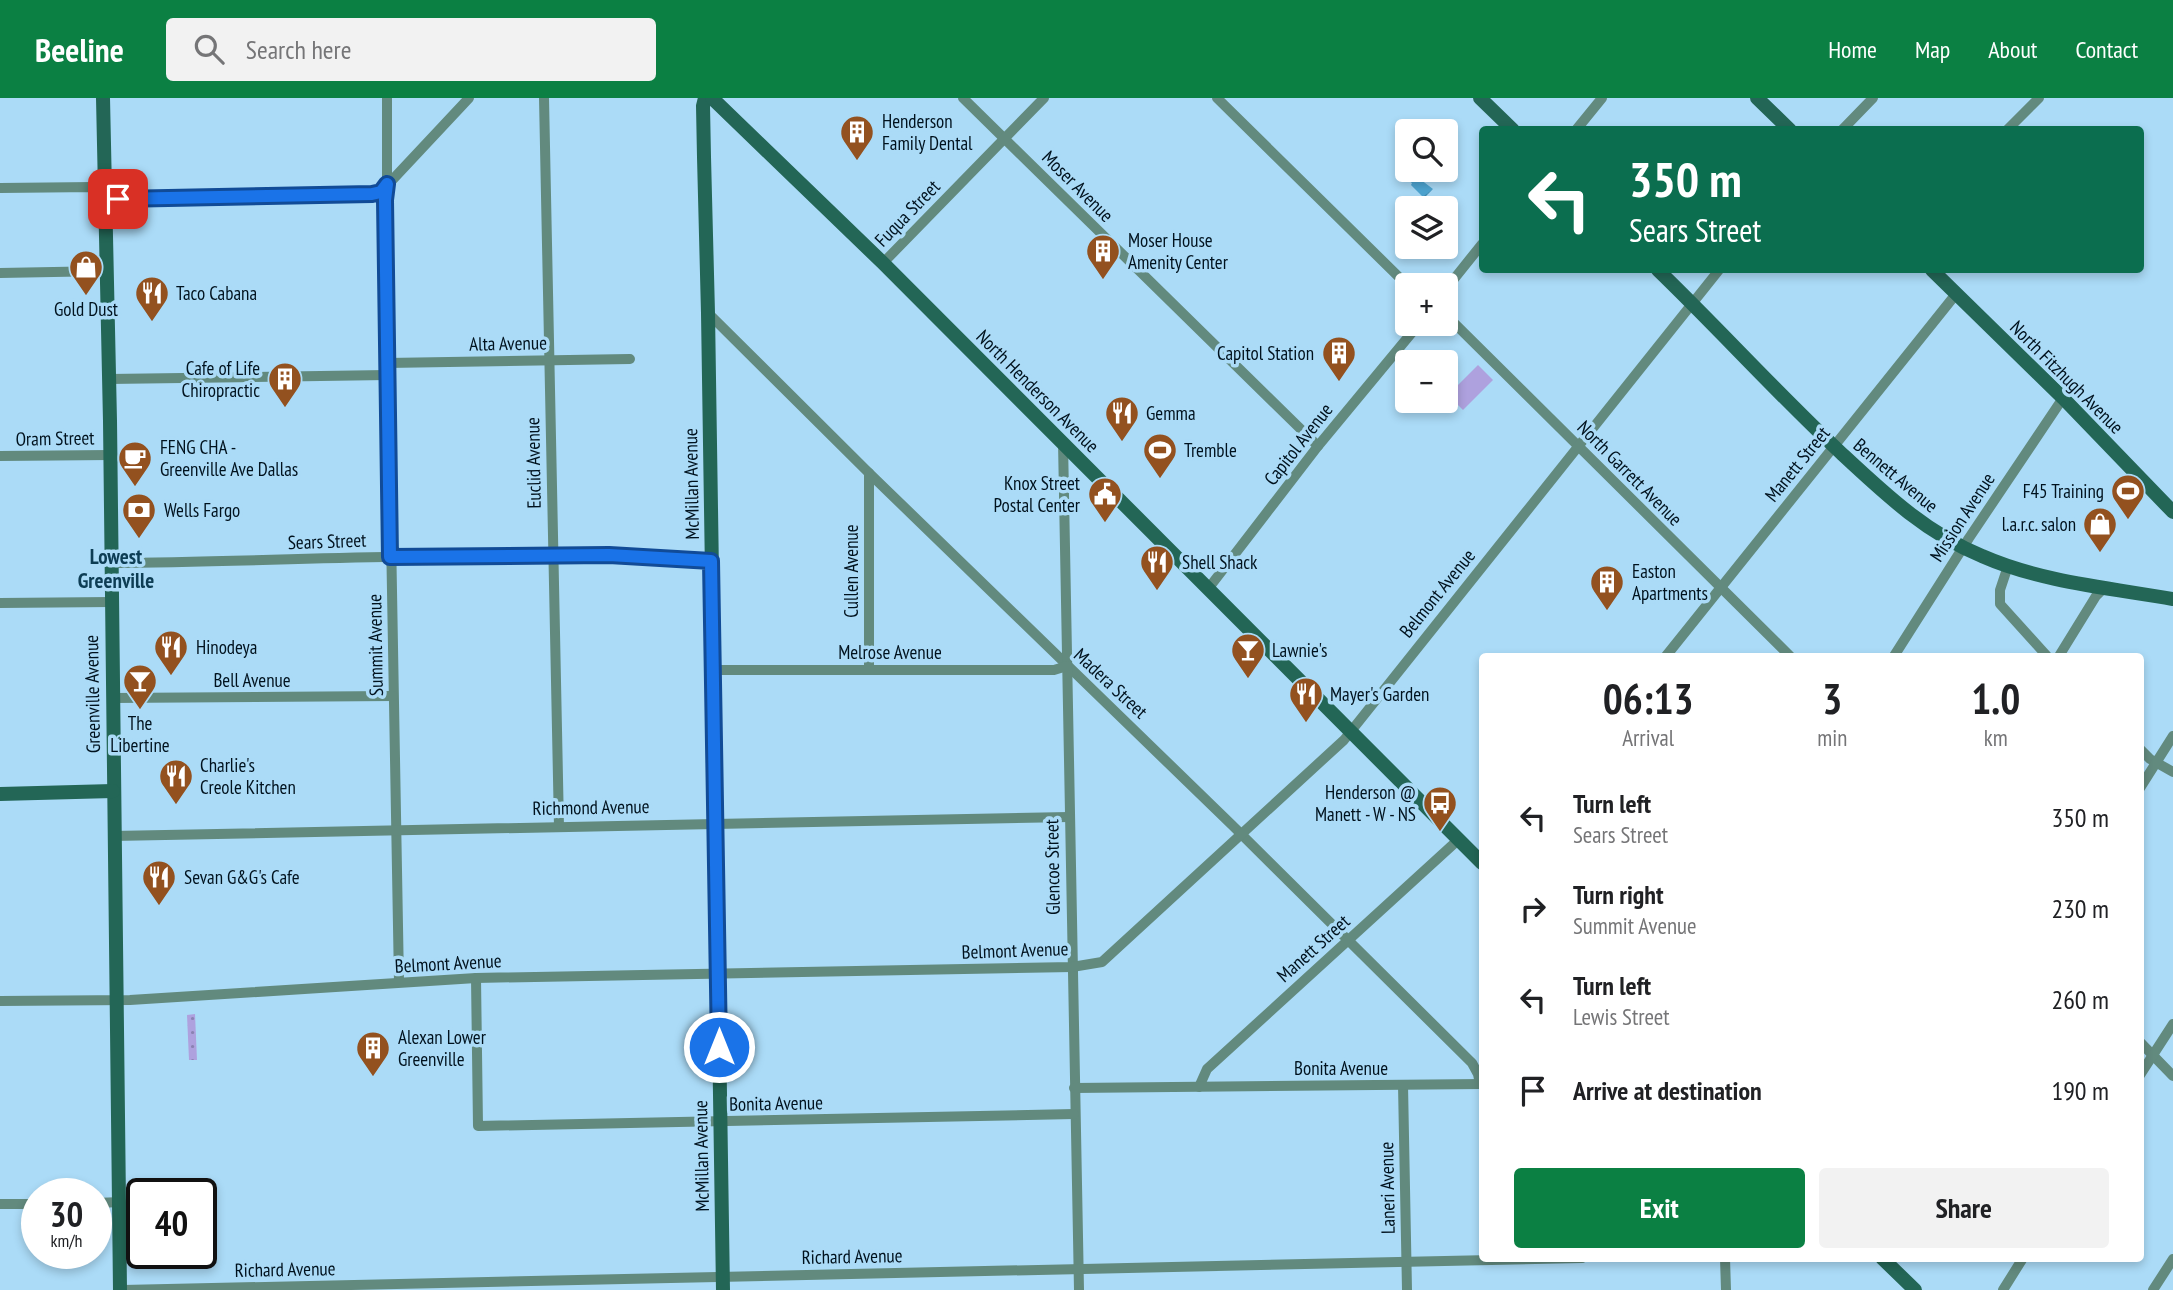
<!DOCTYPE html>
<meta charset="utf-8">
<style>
body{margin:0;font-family:"PT Sans Narrow",sans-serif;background:#f2f2f2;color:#202124;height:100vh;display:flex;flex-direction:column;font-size:26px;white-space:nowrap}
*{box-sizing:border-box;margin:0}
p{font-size:23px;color:#757577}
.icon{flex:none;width:38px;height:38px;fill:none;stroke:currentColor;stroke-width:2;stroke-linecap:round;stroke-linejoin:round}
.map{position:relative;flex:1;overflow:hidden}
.panel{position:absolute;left:1479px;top:555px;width:665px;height:609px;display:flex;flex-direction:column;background:#fff;border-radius:7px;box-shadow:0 4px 10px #0003}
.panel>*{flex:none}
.hud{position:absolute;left:1479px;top:28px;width:665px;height:147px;border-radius:7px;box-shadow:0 4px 10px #0003;background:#0b6e4f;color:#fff;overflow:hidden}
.buttons{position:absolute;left:1395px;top:21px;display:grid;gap:14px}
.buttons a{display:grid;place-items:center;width:63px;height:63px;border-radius:7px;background:#fff;box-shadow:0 4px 10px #0003;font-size:35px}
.speed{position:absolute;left:21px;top:1080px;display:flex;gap:14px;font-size:35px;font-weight:700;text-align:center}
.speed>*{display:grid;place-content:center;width:91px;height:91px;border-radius:50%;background:#fff;box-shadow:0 4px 10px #0003;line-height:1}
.speed small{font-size:18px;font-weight:400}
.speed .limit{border:4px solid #111;border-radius:10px;background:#fff;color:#111}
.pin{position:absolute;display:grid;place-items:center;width:60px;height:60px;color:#fff;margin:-30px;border-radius:14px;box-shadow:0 4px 10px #0006}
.me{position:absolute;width:77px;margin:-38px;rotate:0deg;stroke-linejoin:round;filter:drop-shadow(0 0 5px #0008)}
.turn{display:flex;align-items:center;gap:24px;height:147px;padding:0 35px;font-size:32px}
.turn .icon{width:91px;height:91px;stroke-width:2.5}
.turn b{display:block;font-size:49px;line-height:60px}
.eta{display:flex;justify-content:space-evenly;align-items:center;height:119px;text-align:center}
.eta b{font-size:42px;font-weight:800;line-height:49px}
.primary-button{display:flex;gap:14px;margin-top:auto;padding:14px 35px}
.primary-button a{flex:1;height:80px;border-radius:7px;background:#0b8043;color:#fff;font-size:28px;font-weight:800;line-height:80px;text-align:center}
.primary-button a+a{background:#f2f2f2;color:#202124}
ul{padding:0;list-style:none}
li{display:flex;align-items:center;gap:21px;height:91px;padding:0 35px}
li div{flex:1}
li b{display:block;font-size:26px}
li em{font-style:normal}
header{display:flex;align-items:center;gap:42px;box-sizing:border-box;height:98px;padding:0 35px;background:#0b8043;color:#fff}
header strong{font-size:33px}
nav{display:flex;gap:38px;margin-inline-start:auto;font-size:24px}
.search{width:490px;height:63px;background:#f2f2f2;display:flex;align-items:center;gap:18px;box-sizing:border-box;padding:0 24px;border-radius:7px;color:#757577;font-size:26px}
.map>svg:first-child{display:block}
.grass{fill:url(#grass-dots)}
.pitch{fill:#aea1de}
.water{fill:url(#water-waves)}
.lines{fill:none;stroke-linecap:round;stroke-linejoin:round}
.street{stroke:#628a7e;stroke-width:10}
.secondary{stroke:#236656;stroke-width:14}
.route-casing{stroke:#114b97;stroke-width:18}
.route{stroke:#1a73e8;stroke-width:12}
.labels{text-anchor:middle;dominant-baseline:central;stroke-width:7;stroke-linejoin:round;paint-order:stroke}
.poi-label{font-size:19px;fill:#00121e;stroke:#abdbf7;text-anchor:start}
.street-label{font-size:19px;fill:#00121e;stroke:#abdbf7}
.neighbourhood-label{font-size:21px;font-weight:bold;fill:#0d3d54;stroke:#abdbf7}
</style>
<header>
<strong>Beeline</strong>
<div class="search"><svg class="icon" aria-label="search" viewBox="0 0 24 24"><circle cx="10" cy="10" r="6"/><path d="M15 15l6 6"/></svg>Search here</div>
<nav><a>Home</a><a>Map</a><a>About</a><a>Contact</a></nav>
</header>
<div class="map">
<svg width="2173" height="1192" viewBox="0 0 2173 1192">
<defs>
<pattern id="grass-dots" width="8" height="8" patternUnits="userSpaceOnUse" patternTransform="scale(1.75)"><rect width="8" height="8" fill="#aea1de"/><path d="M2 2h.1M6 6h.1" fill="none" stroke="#8b82b3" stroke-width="1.8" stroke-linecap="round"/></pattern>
<pattern id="water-waves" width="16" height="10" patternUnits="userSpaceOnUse" patternTransform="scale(1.75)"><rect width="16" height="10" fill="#4ea6d3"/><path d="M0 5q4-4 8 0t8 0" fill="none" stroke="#3e86ab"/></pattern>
</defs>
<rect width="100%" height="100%" fill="#abdbf7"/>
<!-- grass -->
<path class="grass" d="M195 916 197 962H189L187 917Z"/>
<!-- pitch -->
<path class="pitch" d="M1478 267 1493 282 1463 312 1448 297Z"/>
<!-- water -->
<path class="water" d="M1408 72 1433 91 1424 100 1411 87 1412 85 1402 78Z"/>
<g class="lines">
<!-- street -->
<g class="street">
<path d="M387 0V86L385 102 399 884"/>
<path d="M544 0 559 729"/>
<path d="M963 0 1318 348"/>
<path d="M1217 0 1407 187"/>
<path d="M1576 32 1602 0"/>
<path d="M1842 32 1873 0"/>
<path d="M2007 32 2039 0"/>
<path d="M0 90 94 89 118 101 372 96 381 94 469 0"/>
<path d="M883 165 1044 0"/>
<path d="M0 175 107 173"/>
<path d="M1446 191 1482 146"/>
<path d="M708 215 869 375 1232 727 1472 965 1478 976 1480 986"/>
<path d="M1446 217 1790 558"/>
<path d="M387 265 630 261"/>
<path d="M109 281 387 277"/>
<path d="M1063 344 1079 1192"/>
<path d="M0 358 110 357"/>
<path d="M869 375V572"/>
<path d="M111 465C311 463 511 450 711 463"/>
<path d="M2008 468 2000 492V506L2047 558"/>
<path d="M1208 491 1318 348 1419 226"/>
<path d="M0 505 111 504"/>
<path d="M1666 558 1956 196"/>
<path d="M1894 558 1969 440 2063 300"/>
<path d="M2059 558 2096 498 2105 489"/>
<path d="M713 572H1054L1067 568"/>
<path d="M112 600 393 598"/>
<path d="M2140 651 2150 661 2173 674"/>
<path d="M2140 690 2173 638"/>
<path d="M113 738 1069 719"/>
<path d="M476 880 478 1028 1074 1016"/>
<path d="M0 903 130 902 476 880 1072 869 1102 864 1344 642 1719 172"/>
<path d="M2140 944 2173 978"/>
<path d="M2140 977 2173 926"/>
<path d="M1403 987 1407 1192"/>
<path d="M1199 989 1207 971 1458 742"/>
<path d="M1074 990 1482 986"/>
<path d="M96 1105 121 1104"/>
<path d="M0 1106H37"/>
<path d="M1725 1160 1726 1192"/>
<path d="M123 1192 1582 1160"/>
<path d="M2003 1192 2023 1160"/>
<path d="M2153 1192 2173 1161"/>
</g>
<!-- secondary -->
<g class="secondary">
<path d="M103 0 110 323 120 1192"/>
<path d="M705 0 703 8 704 59 708 215 723 1192"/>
<path d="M712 0 883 165 1482 765"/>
<path d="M1480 0 1513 32"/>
<path d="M1757 0 1790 32"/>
<path d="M1658 172C1720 232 1778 296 1841 355 1885 396 1926 435 1982 458 2041 484 2110 490 2173 501"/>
<path d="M1932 172 2063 300 2173 414"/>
<path d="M0 696 113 693"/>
<path d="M1882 1160 1915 1192"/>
</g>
</g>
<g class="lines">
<!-- route casing -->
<g class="route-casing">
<path id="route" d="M118 101 372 96 381 94 387 86 385 102 390 459 609 457 711 463 719 949"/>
</g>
<!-- route -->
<use href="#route" class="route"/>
</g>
<!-- icons -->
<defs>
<g id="building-pin" transform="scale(1.75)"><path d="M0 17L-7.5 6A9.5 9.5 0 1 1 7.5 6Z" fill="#93511f" stroke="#abdbf7"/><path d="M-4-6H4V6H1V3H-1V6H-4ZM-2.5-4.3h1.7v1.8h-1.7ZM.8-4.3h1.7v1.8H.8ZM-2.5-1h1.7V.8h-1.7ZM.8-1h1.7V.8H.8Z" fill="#fff"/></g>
<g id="shop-pin" transform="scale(1.75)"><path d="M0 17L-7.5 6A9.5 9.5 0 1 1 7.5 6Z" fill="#93511f" stroke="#abdbf7"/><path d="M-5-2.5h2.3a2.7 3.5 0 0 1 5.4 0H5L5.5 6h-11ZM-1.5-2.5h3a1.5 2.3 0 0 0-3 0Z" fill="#fff"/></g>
<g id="restaurant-pin" transform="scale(1.75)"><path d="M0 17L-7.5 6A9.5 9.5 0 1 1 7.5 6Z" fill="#93511f" stroke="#abdbf7"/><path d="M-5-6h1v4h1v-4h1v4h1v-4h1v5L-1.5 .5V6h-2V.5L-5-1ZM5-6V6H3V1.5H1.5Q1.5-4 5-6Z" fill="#fff"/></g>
<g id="stadium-pin" transform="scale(1.75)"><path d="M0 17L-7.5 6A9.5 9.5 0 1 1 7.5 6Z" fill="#93511f" stroke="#abdbf7"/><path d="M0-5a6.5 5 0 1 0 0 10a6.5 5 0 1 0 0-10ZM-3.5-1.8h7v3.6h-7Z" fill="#fff"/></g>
<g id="cafe-pin" transform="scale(1.75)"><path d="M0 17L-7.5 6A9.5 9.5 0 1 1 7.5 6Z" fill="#93511f" stroke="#abdbf7"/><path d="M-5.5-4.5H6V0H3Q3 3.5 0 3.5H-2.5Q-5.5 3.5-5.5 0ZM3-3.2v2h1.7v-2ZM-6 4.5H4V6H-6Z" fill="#fff"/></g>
<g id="civic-pin" transform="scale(1.75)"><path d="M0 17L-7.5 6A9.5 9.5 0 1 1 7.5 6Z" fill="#93511f" stroke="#abdbf7"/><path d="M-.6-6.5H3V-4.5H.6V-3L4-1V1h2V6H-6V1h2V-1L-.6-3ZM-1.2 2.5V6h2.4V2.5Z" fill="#fff"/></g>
<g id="bank-pin" transform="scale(1.75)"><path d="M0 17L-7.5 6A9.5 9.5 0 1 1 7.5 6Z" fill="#93511f" stroke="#abdbf7"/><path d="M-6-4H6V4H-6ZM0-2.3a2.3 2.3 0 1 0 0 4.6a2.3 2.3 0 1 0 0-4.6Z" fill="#fff"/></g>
<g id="bar-pin" transform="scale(1.75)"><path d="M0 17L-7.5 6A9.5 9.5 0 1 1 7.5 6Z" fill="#93511f" stroke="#abdbf7"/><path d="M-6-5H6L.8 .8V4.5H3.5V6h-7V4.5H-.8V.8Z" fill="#fff"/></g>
<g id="bus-pin" transform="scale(1.75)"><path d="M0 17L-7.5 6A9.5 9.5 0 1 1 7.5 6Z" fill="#93511f" stroke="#abdbf7"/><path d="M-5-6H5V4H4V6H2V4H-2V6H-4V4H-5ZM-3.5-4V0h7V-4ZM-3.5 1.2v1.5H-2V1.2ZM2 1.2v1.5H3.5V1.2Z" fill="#fff"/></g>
</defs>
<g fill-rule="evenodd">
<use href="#building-pin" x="857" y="34"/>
<use href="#building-pin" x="1103" y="153"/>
<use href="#shop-pin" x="86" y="169"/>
<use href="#restaurant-pin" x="152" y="195"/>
<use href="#building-pin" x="1339" y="255"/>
<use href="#building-pin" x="285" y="281"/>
<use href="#restaurant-pin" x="1122" y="315"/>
<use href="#stadium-pin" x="1160" y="352"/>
<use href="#cafe-pin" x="135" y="360"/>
<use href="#stadium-pin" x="2128" y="393"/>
<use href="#civic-pin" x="1105" y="396"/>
<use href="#bank-pin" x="139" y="412"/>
<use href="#shop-pin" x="2100" y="426"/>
<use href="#restaurant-pin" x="1157" y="464"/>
<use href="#building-pin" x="1607" y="484"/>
<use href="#restaurant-pin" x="171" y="549"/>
<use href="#bar-pin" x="1248" y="552"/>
<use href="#bar-pin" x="140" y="583"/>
<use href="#restaurant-pin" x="1306" y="596"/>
<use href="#restaurant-pin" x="176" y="678"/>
<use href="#bus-pin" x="1440" y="705"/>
<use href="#restaurant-pin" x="159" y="779"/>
<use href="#building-pin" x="373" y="950"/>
</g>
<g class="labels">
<!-- poi labels -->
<g class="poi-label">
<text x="882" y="23">Henderson<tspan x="882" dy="22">Family Dental</tspan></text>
<text x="1128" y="142">Moser House<tspan x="1128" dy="22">Amenity Center</tspan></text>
<text x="176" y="195">Taco Cabana</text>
<text x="86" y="211" text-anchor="middle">Gold Dust</text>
<text x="1314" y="255" text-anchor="end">Capitol Station</text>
<text x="260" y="270" text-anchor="end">Cafe of Life<tspan x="260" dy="22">Chiropractic</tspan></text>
<text x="1146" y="315">Gemma</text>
<text x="160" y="349">FENG CHA -<tspan x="160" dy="22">Greenville Ave Dallas</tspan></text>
<text x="1184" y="352">Tremble</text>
<text x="1080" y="385" text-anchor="end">Knox Street<tspan x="1080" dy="22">Postal Center</tspan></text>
<text x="2104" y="393" text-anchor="end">F45 Training</text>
<text x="164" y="412">Wells Fargo</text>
<text x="2076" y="426" text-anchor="end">l.a.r.c. salon</text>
<text x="1182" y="464">Shell Shack</text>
<text x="1632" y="473">Easton<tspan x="1632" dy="22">Apartments</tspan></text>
<text x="196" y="549">Hinodeya</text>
<text x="1272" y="552">Lawnie's</text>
<text x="1330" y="596">Mayer's Garden</text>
<text x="140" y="625" text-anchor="middle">The<tspan x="140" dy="22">Libertine</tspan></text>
<text x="200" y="667">Charlie's<tspan x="200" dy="22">Creole Kitchen</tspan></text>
<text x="1416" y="694" text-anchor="end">Henderson @<tspan x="1416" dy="22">Manett - W - NS</tspan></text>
<text x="184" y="779">Sevan G&amp;G's Cafe</text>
<text x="398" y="939">Alexan Lower<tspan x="398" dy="22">Greenville</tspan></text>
</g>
<!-- street labels -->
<g class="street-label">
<text transform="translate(1078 88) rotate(45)">Moser Avenue</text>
<text transform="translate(907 115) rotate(-46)">Fuqua Street</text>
<text transform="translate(508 245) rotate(-1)">Alta Avenue</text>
<text transform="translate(2067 279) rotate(45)">North Fitzhugh Avenue</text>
<text transform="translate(1038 293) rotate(45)">North Henderson Avenue</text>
<text transform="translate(55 340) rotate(-1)">Oram Street</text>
<text transform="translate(1298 346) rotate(-52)">Capitol Avenue</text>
<text transform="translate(533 365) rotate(-91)">Euclid Avenue</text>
<text transform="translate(1797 366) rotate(-51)">Manett Street</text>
<text transform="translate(1630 375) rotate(45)">North Garrett Avenue</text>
<text transform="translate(1896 377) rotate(40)">Bennett Avenue</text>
<text transform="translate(691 386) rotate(-91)">McMillan Avenue</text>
<text transform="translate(1962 419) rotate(-57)">Mission Avenue</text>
<text transform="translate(327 443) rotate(-2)">Sears Street</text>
<text transform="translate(851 473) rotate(-90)">Cullen Avenue</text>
<text transform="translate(1437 495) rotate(-51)">Belmont Avenue</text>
<text transform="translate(375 547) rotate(-91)">Summit Avenue</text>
<text x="890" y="554">Melrose Avenue</text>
<text x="252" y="582">Bell Avenue</text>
<text transform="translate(1111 585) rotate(43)">Madera Street</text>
<text transform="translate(92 596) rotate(-91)">Greenville Avenue</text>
<text transform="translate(591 709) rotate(-1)">Richmond Avenue</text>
<text transform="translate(1052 769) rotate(-91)">Glencoe Street</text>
<text transform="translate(1313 850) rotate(-42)">Manett Street</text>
<text transform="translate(1015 852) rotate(-2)">Belmont Avenue</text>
<text transform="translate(448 865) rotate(-3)">Belmont Avenue</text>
<text x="1341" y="970">Bonita Avenue</text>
<text transform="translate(776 1005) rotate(-1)">Bonita Avenue</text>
<text transform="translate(701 1058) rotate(-91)">McMillan Avenue</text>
<text transform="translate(1387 1090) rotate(-91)">Laneri Avenue</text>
<text transform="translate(852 1158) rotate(-1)">Richard Avenue</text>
<text transform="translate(285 1171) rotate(-1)">Richard Avenue</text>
</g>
<!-- neighbourhood labels -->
<g class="neighbourhood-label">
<text x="116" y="458">Lowest<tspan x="116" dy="24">Greenville</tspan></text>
</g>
</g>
</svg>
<div class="buttons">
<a><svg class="icon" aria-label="search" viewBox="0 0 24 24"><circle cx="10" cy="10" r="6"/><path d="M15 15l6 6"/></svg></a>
<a><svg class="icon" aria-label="layers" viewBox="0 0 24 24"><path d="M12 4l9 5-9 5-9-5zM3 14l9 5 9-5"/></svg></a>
<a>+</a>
<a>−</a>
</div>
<div class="speed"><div>30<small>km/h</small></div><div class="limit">40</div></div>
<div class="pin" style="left:118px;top:101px;background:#d93025"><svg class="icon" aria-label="arrive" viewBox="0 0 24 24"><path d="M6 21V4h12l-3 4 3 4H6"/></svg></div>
<svg class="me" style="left:719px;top:949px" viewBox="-20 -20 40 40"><circle r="17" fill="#1a73e8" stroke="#fff" stroke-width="3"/><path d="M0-11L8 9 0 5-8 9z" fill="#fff"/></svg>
<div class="hud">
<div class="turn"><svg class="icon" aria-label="left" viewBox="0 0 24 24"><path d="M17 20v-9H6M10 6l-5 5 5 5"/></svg><div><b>350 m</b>Sears Street</div></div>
</div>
<section class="panel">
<div class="eta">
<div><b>06:13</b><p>Arrival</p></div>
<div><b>3</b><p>min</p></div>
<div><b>1.0</b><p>km</p></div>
</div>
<ul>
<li><svg class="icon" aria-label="left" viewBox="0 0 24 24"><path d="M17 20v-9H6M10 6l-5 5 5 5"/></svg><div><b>Turn left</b><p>Sears Street</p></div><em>350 m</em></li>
<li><svg class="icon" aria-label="right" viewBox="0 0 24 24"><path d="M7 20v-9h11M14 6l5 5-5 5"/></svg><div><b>Turn right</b><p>Summit Avenue</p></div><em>230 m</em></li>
<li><svg class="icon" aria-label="left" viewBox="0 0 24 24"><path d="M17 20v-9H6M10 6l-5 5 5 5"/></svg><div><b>Turn left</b><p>Lewis Street</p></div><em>260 m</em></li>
<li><svg class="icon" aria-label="arrive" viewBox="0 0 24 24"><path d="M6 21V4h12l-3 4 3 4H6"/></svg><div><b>Arrive at destination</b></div><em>190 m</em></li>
</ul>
<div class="primary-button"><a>Exit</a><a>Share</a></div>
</section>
</div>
